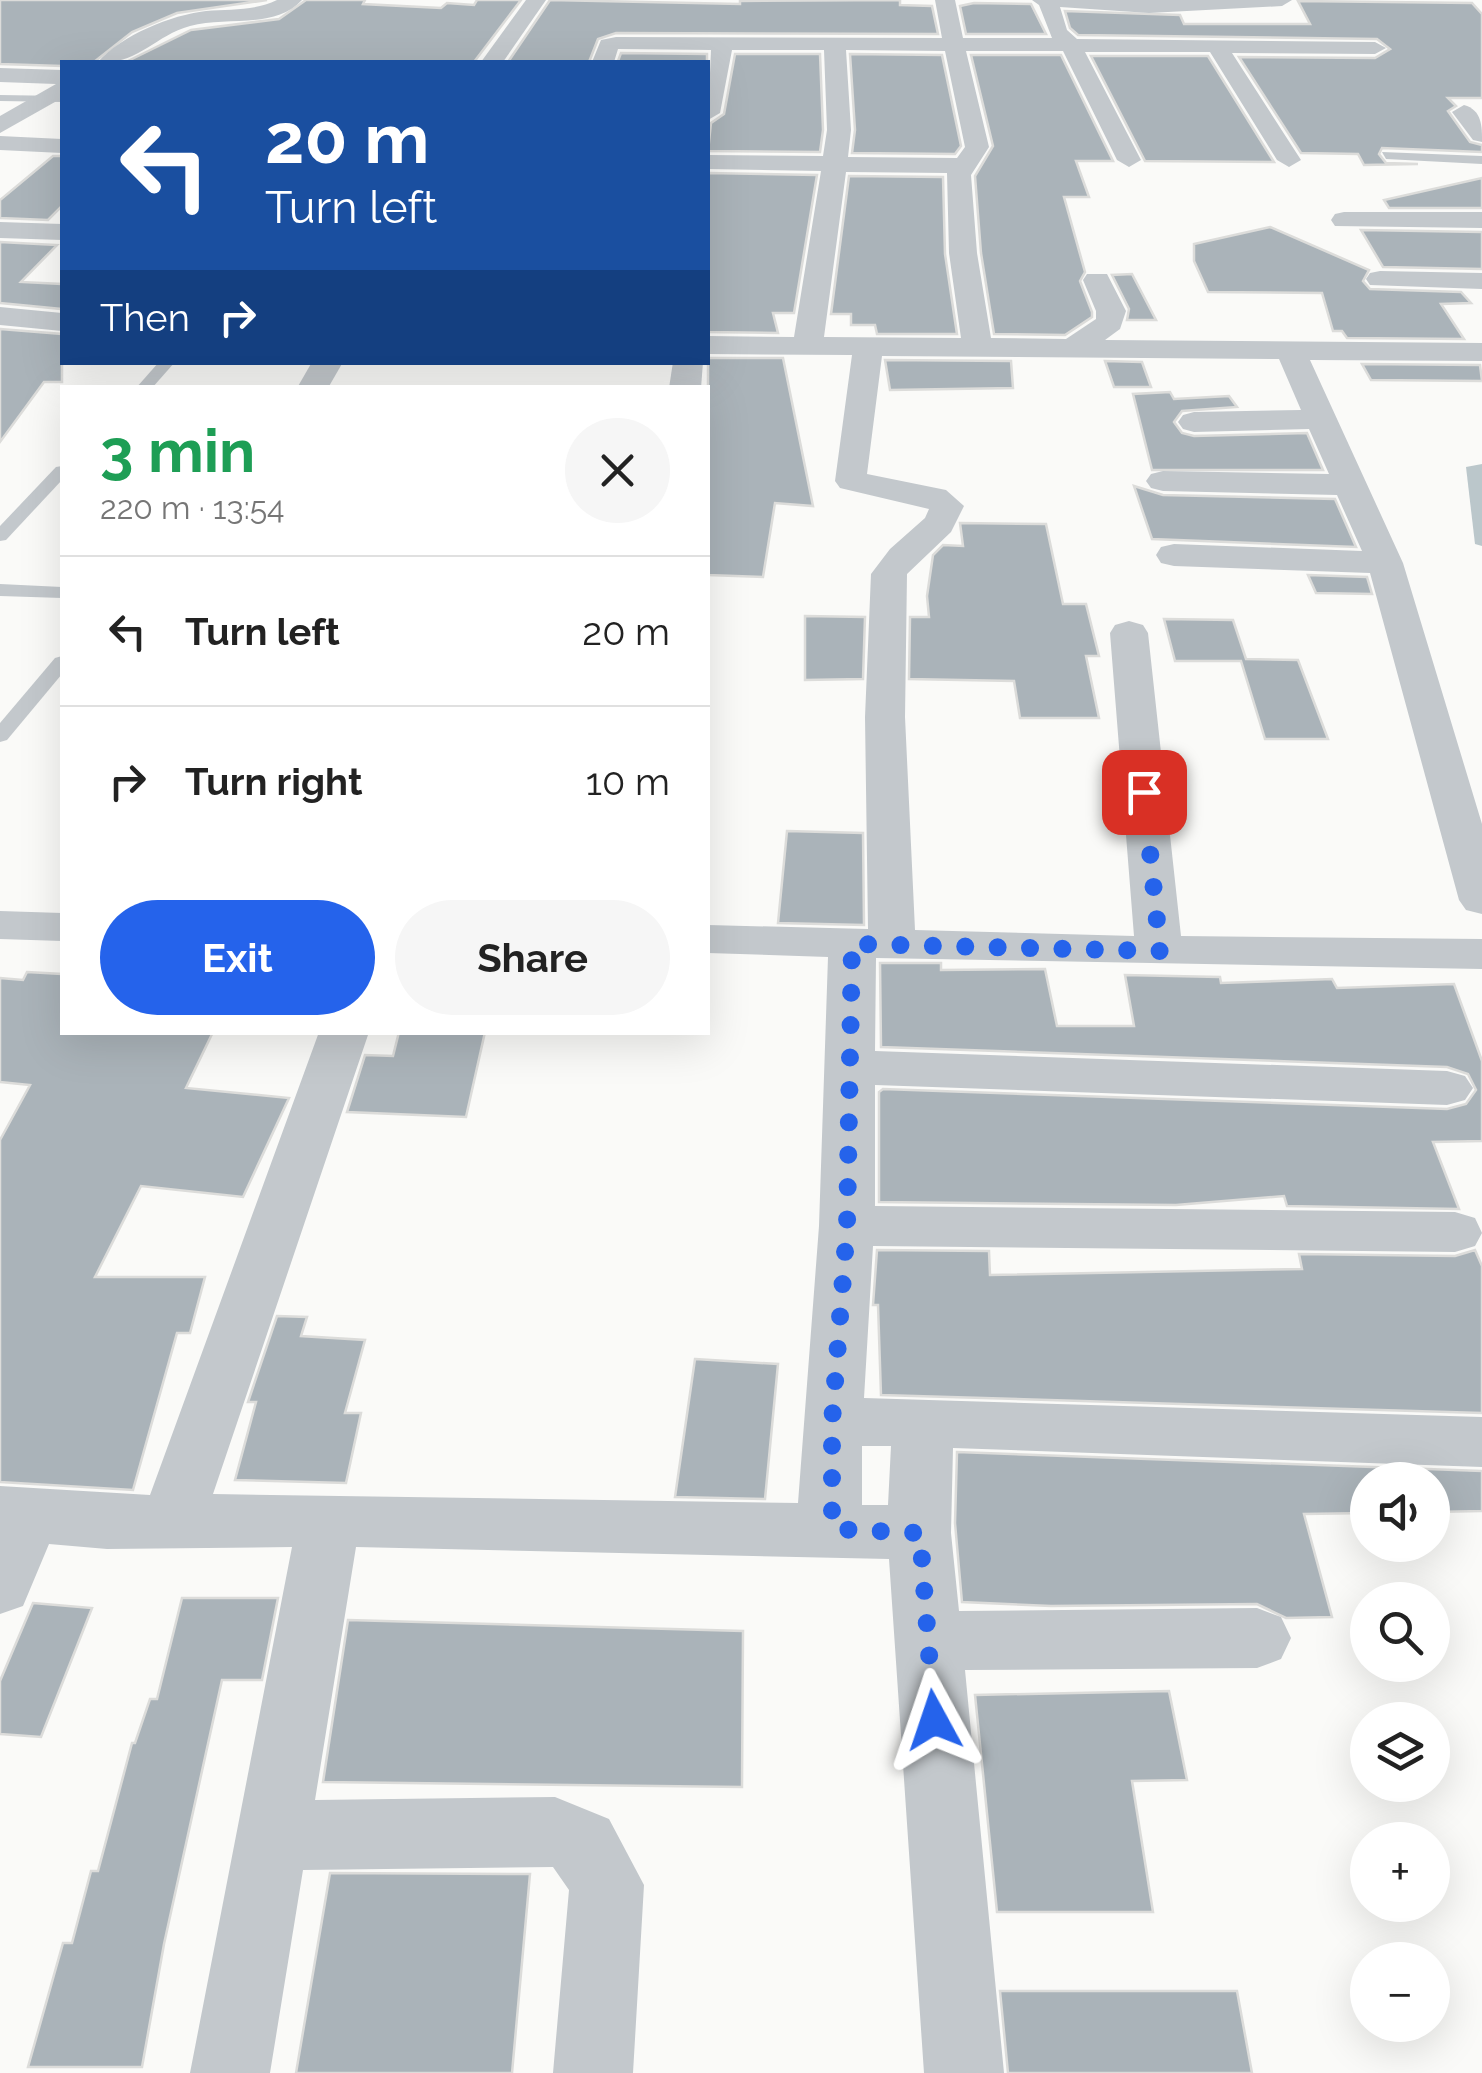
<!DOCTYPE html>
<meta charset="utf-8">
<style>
body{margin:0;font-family:Raleway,sans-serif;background:#f6f6f6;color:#222;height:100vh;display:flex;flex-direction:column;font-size:38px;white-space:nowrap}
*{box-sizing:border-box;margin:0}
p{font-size:32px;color:#767676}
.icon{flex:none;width:55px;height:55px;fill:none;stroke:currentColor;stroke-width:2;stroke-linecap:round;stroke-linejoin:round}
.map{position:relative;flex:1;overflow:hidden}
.drawer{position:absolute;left:60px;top:385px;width:650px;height:650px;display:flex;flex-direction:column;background:#fff;border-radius:0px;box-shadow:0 10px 40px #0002}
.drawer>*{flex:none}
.top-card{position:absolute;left:60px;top:60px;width:650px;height:305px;border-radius:0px;box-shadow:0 10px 40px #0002;background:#1a4fa0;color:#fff;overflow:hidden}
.buttons{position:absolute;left:1350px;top:1462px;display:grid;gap:20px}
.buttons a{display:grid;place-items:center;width:100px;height:100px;border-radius:50%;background:#fff;box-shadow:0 10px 40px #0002;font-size:50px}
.pin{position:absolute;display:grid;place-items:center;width:85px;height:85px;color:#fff;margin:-42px;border-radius:20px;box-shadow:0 5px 15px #0006}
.me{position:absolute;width:110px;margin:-55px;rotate:355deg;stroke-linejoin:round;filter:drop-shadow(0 0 8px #0008)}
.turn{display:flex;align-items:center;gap:35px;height:210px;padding:0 40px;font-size:45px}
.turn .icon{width:130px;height:130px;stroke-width:2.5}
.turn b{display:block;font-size:70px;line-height:85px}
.then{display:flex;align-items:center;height:95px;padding:0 40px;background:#0003;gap:20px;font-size:38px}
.round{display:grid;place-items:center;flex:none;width:105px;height:105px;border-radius:52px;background:#f6f6f6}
.headline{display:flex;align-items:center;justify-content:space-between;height:170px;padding:0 40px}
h1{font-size:60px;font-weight:700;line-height:75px;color:#1e9e55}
.primary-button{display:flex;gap:20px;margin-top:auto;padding:20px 40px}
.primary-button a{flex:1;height:115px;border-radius:60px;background:#2563eb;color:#fff;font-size:40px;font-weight:700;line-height:115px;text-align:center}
.primary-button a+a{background:#f6f6f6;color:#222}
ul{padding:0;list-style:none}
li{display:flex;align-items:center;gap:30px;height:150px;padding:0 40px;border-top:2px solid #e0e0e0}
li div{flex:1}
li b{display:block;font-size:38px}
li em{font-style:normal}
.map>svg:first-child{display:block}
.water{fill:#bbc7cb}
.building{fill:#aab3b9;stroke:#dcdcda;stroke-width:2.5}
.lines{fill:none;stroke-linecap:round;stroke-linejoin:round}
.lane{fill:#c3c8cc;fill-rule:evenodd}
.street{fill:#c3c8cc;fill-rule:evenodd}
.route{stroke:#2563eb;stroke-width:18;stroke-dasharray:0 32.4}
</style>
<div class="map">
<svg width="1482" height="2073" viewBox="0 0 1482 2073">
<rect width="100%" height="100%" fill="#fafaf8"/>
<!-- water -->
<path class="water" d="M1482 464V546L1475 544 1466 467Z"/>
<!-- building -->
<g class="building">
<path d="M0 0H267L177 13 132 32 94 62H62V66L0 64Z"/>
<path d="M306 0H365L363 4 441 8 447 3 474 5 477 0H521L474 62H126L191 30 279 19Z"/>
<path d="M550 0 740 4V1L900 0V5L932 6 938 34 616 33 598 39 589 62H508Z"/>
<path d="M1298 1 1472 3 1482 14V98H1448L1456 106 1448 111 1470 142 1482 145V152L1382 148 1379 154 1386 163 1418 164 1364 165 1358 154 1301 153 1239 57 1375 58 1390 49 1377 39 1078 35 1070 28 1065 11 1180 15 1184 24H1310Z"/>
<path d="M974 3 1031 4 1046 34H966L960 6Z"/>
<path d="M621 53 707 54V62L618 61Z"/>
<path d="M735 54H820L823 130 820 152 708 151 711 123 724 114Z"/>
<path d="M850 54 942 55 961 146 955 154 852 153 855 130Z"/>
<path d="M971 55H1061L1113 161H1076L1089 197H1064L1085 272 1080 281 1092 312V317L1065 335 994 334 981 253 975 176 993 146Z"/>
<path d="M1091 56H1208L1274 162 1145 161Z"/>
<path d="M53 156H62V206L48 220 0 218V200Z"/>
<path d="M708 173 817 175 794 313H773L778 333 708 332Z"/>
<path d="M849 176 943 177 945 254 957 334H877L875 325H851V314H831Z"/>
<path d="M1482 178V208H1389L1384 200Z"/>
<path d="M1270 227 1369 270 1363 281 1370 289 1461 292 1471 303 1441 304 1464 339 1347 338 1342 331H1333L1322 293 1208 292 1194 261V244Z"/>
<path d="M1361 230 1482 232V269L1383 267Z"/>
<path d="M0 242 57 245 21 282 62 284V309L0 303Z"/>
<path d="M1132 274 1156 320H1127L1129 309 1112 275Z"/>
<path d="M0 329 62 334V382H44L0 442Z"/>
<path d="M708 358H783L813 506 775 503 763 577 708 575Z"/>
<path d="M885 360 1011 361 1013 388 890 390Z"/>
<path d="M1105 361 1142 362 1151 387H1114Z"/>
<path d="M1362 364 1480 365 1482 381 1371 380Z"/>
<path d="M1170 392 1174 399 1229 396 1237 407 1182 411 1174 422 1182 433 1194 436 1307 433 1323 470H1152L1133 394Z"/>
<path d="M1134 486 1163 495 1335 499 1356 547 1152 539Z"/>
<path d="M960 523 1046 524 1063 604H1086L1099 656H1086L1099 718H1020L1014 681 909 679 910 617H929L927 596 933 555 943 545 963 546Z"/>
<path d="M1308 575 1367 577 1372 594 1316 593Z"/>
<path d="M805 616 865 617 863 679 805 680Z"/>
<path d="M1164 619 1233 620 1246 659 1298 660 1328 739H1265L1241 661H1175Z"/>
<path d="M787 831 863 833 864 925 778 923Z"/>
<path d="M880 963H941V970L1045 969 1057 1026H1134L1125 975 1220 977 1221 983 1332 979 1337 988 1454 984 1482 1061V1141L1433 1142 1459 1209 1287 1206 1284 1196 1176 1205 879 1202V1092L883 1089 1447 1109 1466 1104 1476 1090 1468 1074 1447 1067 881 1047Z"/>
<path d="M27 972 62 974V1032H213L186 1088 289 1098 243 1197 141 1186 95 1277H205L190 1333H177L133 1490 0 1482V1140L30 1085 0 1082V978L23 980Z"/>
<path d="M399 1032H485L466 1117 347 1112 365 1055 393 1056Z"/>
<path d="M877 1250 989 1251 990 1275 1302 1269 1299 1254 1455 1256 1475 1250 1482 1266V1413L881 1395 878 1305H873Z"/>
<path d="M277 1316 307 1317 301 1336 365 1340 345 1413H361L346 1483 235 1480 256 1402H248Z"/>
<path d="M695 1359 778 1364 765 1499 675 1497Z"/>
<path d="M957 1452 1482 1471V1511L1432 1512V1480H1368V1513L1304 1514 1332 1617 1286 1618 1257 1604 1051 1606 962 1602 955 1523Z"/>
<path d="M182 1598H278L262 1680H222L164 1944 142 2067H28L63 1943H72L91 1871H98L132 1743H135L150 1699H157Z"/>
<path d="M33 1603 92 1608 41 1737 0 1734V1681Z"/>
<path d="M348 1620 743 1631 742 1787 323 1782Z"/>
<path d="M1169 1691 1187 1780 1132 1781 1153 1912H997L975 1695Z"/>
<path d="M330 1873 530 1874 512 2073H296Z"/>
<path d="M1000 1991H1237L1252 2073H1008Z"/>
</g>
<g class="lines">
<!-- lane -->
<g class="lane">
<path d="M0 95 62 96V102L0 101Z"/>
<path d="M1382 152 1482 156V164L1386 159Z"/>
<path d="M159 362H175L152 388H136Z"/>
<path d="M62 466V480L6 540 0 541V526L56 467Z"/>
<path d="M0 584 62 587V598L0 596Z"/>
<path d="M62 656V674L7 740 0 742V723L55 658Z"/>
</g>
<!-- street -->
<g class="street">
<path d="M277 0H302C274 30 226 16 190 26 154 36 138 65 98 62 122 35 171 15 206 11 230 9 255 11 277 0Z"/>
<path d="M526 0H546L503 62H481Z"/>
<path d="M935 0H955L963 38H1052L1039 5 1032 0H1292L1282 6 1149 13 1060 7 1067 30 1077 39 1375 42 1386 48 1375 54 1232 53 1301 160 1289 167 1277 160 1210 52H1085L1141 160 1129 167 1117 160 1063 51H966L989 147 971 175 977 253 991 338 1066 339 1096 319V311L1083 280 1087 274H1107L1126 311 1120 329 1105 340 1482 343V361L1310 360 1403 563 1482 824V914L1466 910 1459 900 1370 573 1174 566 1161 563 1156 555 1161 547 1174 544 1362 551 1337 495 1163 491 1151 488 1146 481 1151 474 1163 471 1329 474 1309 429 1194 432 1183 429 1178 422 1183 415 1194 412 1301 410 1279 359 882 356 867 474 946 490 964 506 951 532 907 574 905 717 915 930 1134 936 1110 633 1115 625 1129 621 1143 625 1148 633 1181 936 1482 939V969L876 958 875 1051 1447 1071 1465 1076 1473 1088 1465 1100 1447 1105 875 1085V1206L1455 1212 1475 1218 1482 1233 1475 1246 1455 1252 873 1246 864 1398 1482 1417V1467L953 1448 951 1533 959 1611 1257 1608 1281 1617 1291 1638 1281 1659 1257 1668 965 1670 1004 2073H924L889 1559 356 1547 315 1800 555 1797 609 1819 644 1885 633 2073H553L569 1890 553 1867 303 1870 270 2073H190L292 1547 107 1549 49 1544 23 1606 0 1614V1486L150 1495 319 1032H369L213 1494 798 1503 819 1226 828 957 708 953V925L868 929 865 717 871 574 890 549 925 518 929 509 840 488 835 481 852 355 708 354V336L794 337 821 171 708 169V155L823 156 827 130 824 50H732L720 113 708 120 711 50 618 49 614 62H592L601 40 616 37 942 38ZM846 50 945 51 965 147 957 158 848 157 851 130ZM846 172 947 173 949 253 961 338 824 337ZM862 1446H891L888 1505H862Z"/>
<path d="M0 68 62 70V98L0 133V116L56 84 0 82Z"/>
<path d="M1464 105C1482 110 1482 126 1482 142L1473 140 1452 112Z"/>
<path d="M0 136 62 139V153L0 150Z"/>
<path d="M1344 212H1482V228L1335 226 1331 220 1335 214Z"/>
<path d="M0 222 62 224V240L0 238Z"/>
<path d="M1380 271 1482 273V289L1370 285 1366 279 1370 273Z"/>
<path d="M0 307 62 313V331L0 325Z"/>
<path d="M312 362H343L328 388H297Z"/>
<path d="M673 362H703L701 388H669Z"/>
<path d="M0 911 62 913V941L0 939Z"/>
</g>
</g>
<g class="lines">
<!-- route -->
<path class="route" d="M934 1720 920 1533 835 1529 832 1520V1422L847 1226 852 944 1160 951 1144 792"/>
</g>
</svg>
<div class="buttons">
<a><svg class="icon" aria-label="sound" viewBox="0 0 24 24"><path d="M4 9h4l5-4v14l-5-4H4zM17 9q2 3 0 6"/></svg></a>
<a><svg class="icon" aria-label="search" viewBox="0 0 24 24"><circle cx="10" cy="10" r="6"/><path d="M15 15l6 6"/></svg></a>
<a><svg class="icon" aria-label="layers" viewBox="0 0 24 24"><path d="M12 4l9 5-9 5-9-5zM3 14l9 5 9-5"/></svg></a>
<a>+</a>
<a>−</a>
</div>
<div class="pin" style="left:1144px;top:792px;background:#d93025"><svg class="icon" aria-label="arrive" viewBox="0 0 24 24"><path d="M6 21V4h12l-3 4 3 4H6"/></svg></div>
<svg class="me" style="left:934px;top:1720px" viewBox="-20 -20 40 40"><path d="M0-17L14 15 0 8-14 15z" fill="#2563eb" stroke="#fff" stroke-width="4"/></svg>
<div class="top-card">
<div class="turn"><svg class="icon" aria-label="left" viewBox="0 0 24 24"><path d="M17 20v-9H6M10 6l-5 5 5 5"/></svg><div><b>20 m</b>Turn left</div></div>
<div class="then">Then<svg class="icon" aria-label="right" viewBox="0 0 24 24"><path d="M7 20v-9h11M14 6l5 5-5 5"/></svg></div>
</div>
<section class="drawer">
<div class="headline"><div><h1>3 min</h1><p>220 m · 13:54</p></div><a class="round"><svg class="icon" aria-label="close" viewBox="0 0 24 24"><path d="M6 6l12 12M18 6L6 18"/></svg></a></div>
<ul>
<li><svg class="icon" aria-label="left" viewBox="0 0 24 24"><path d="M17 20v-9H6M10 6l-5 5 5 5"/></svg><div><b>Turn left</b></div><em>20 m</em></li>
<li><svg class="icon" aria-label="right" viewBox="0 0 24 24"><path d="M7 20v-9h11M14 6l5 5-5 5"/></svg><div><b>Turn right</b></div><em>10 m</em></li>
</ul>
<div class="primary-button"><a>Exit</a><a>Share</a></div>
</section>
</div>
